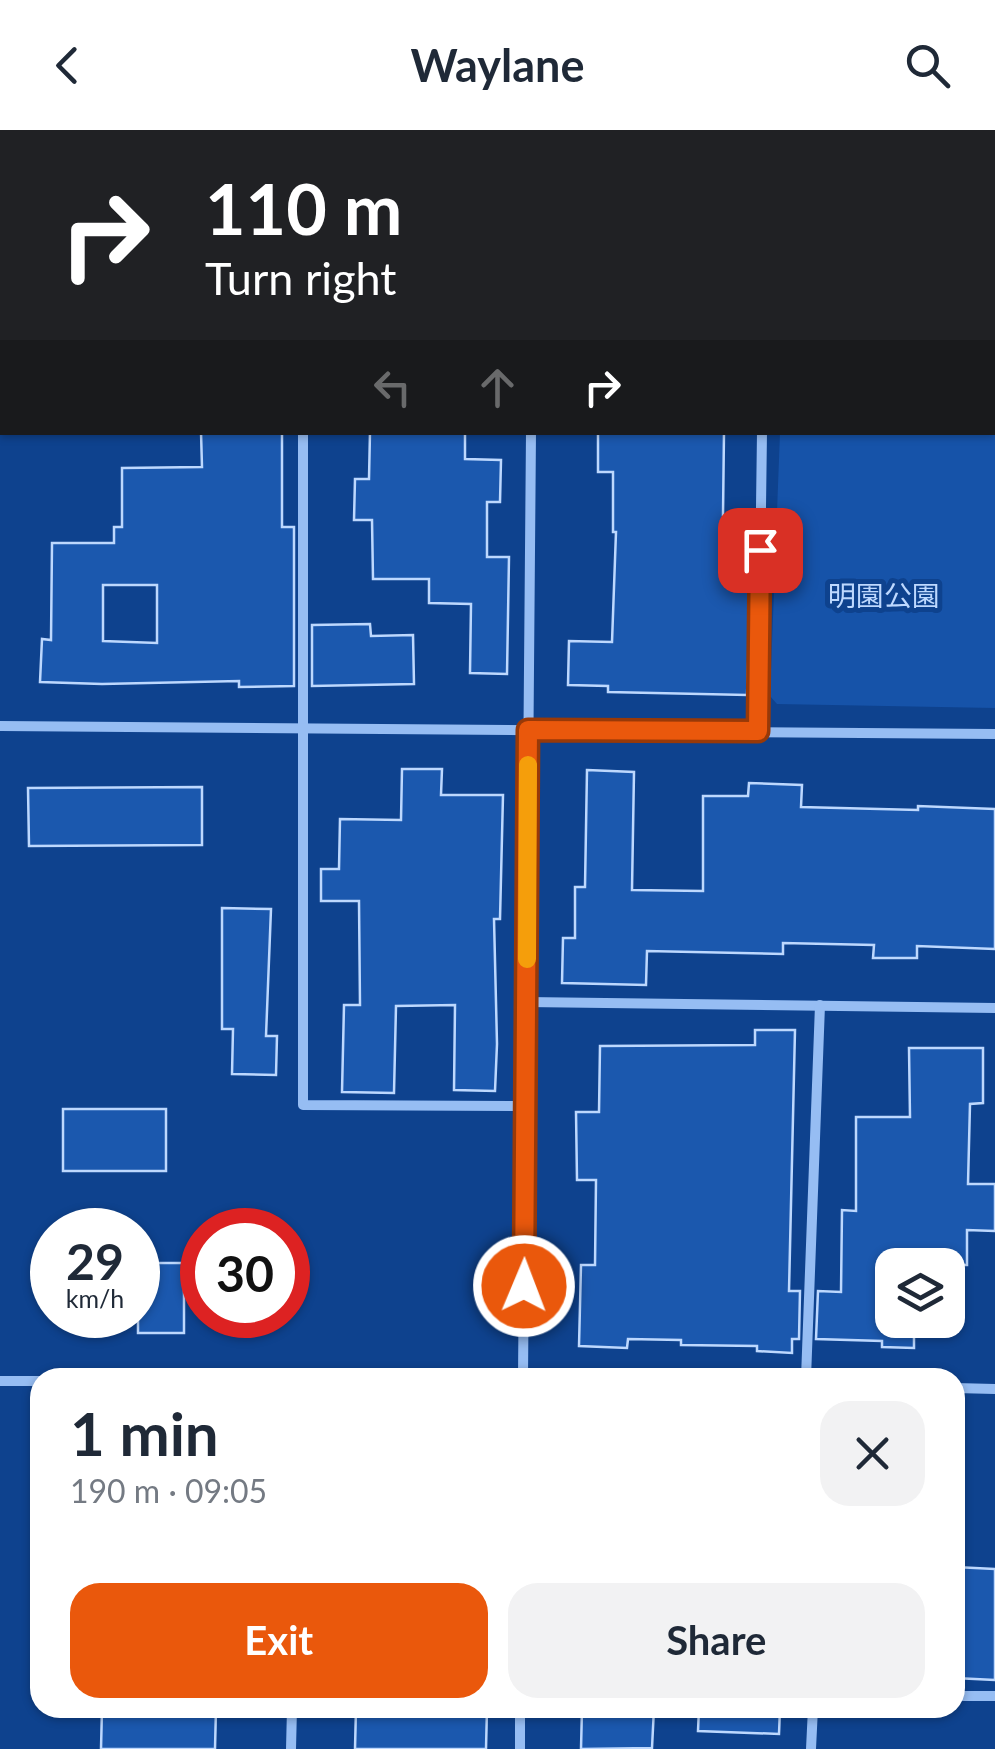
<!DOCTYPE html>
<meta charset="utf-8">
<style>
body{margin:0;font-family:Lato,"Noto Sans JP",sans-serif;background:#f2f2f3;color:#1f2937;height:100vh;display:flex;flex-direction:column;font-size:38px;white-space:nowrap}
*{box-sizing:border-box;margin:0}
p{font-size:32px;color:#747a83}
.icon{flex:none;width:55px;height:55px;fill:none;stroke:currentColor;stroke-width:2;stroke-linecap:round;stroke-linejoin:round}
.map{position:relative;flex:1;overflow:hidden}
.drawer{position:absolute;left:30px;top:1238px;width:935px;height:350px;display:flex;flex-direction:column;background:#fff;border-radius:30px;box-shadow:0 2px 8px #0004}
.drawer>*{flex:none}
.guide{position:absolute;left:0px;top:0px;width:995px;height:305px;box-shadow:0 2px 8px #0004;background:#202124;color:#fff;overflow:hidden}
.tools{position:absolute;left:875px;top:1118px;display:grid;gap:20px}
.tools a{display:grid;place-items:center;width:90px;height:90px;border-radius:20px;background:#fff;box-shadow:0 2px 8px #0004;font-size:50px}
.speed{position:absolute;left:30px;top:1078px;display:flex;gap:20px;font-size:50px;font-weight:700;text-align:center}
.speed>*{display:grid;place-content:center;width:130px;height:130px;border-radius:50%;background:#fff;box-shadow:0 2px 8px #0004;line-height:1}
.speed small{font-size:25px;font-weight:400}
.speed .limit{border:15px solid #d22;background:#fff;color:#111}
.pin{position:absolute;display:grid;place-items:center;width:85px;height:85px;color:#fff;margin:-42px;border-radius:20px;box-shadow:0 5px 15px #0006}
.me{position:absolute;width:110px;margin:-55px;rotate:1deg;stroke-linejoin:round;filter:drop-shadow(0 0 8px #0008)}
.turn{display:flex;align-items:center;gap:35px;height:210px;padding:0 40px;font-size:45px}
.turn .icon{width:130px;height:130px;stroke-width:2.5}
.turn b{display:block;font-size:70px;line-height:85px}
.lanes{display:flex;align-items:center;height:95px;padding:0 40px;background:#0003;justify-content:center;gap:50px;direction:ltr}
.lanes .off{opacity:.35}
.round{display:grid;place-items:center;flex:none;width:105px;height:105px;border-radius:30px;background:#f2f2f3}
.summary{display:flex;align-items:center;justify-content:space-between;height:170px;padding:0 40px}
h1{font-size:60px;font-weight:700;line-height:75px}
.button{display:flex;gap:20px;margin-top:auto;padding:20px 40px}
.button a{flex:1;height:115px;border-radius:30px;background:#ea580c;color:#fff;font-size:40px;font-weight:700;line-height:115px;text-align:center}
.button a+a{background:#f2f2f3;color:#1f2937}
header{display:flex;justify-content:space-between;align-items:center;height:130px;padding:0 40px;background:#fff;font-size:45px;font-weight:700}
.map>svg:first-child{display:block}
.green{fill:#1653a9}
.building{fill:#1b58ae;stroke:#bdd8fe;stroke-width:2.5;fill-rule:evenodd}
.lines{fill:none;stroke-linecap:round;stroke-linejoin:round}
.minor{stroke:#96bdf3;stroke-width:10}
.route-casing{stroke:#983908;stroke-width:25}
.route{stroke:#ea580c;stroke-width:18}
.slow{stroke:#f59e0b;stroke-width:18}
.labels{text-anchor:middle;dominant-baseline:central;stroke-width:10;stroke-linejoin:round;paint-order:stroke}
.park-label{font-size:28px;fill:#bdd8fe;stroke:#0e428e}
</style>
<header><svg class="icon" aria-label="back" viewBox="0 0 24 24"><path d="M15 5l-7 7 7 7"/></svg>Waylane<svg class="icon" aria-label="search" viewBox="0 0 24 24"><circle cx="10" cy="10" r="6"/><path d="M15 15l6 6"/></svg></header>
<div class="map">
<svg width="995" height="1619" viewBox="0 0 995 1619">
<rect width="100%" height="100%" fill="#0e428e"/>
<!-- green -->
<path class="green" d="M993 203H995V578L777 574 770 566 780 303 992 302Z"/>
<!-- building -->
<g class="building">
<path d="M201 302H282V397H294V556L239 557V551L102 554 40 552 42 509 51 510 52 413H114V397H122V338L202 337ZM103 455H157V513L103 511Z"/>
<path d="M370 302H465V329L501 330 500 372H487V427H509L507 544 470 543 471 474 429 473V449H373L372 390H354L355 349H369Z"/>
<path d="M598 302H724L723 385 739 386 738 427 752 428 747 565 608 562V556L568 555 569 511 612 512 616 402H613V342H598Z"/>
<path d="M370 494 371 506 413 505 414 554 312 556V495Z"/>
<path d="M402 639H442L441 665H503L500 789H494L497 914 495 961 454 960 455 875 396 876 394 963 342 962 344 875H360L359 771H321V739H339L340 689 401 690Z"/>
<path d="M587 640 634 642 632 760 703 761V666H748L749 653 802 655 801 677 918 680V676L995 679V819L917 816V828H873L874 815 783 813V824L647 821 646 855 562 853 563 808H575V757H585Z"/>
<path d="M202 657V715L29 716 28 658Z"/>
<path d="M222 778 271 779 266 906H277L276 945 232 944 233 899H222Z"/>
<path d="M755 900H795L789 1161H800L799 1209H792V1223L757 1221V1216L681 1215V1210L628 1209 627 1218 579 1216 581 1135H595L596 1050H577L576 982H599L600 916 755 915Z"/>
<path d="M909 918H983V973L970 974 968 1054H995V1101L967 1100V1135H892V1190H914V1218L882 1217V1211L816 1209 818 1161 841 1162 842 1080 856 1081V987H910Z"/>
<rect x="63" y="979" width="103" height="62"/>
<rect x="138" y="1133" width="46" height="70"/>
<path d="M955 1437 995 1439V1550L955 1548Z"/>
<path d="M102 1578H216L215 1619H101Z"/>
<path d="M356 1578H487L486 1619H355Z"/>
<path d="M582 1578H654L652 1618 581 1619Z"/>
<path d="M699 1578H780L779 1604 698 1601Z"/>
</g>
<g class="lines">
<!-- minor -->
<g class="minor">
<path d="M533 2V0"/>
<path d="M766 2V0"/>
<path d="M992 192H995"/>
<path d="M303 302V975L526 976"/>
<path d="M0 596 995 604"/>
<path d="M758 601 762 302"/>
<path d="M526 872 995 878"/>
<path d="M523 1248 531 302"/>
<path d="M806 1248 820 875"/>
<path d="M0 1251H40"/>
<path d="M955 1258 995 1259"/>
<path d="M955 1566H995"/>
<path d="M291 1619 292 1578"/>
<path d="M520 1619V1578"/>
<path d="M811 1619 813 1578"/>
</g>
</g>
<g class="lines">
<!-- route casing -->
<g class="route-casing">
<path id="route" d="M524 1156 528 600 758 601 760 420"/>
</g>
<!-- route -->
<use href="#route" class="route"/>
<!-- slow -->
<path class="slow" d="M527 829 528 635"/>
</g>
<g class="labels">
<!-- park labels -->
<g class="park-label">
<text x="884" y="465">明園公園</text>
</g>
</g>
</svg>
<div class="tools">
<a><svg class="icon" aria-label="layers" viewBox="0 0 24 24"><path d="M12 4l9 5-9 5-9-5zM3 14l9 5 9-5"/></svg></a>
</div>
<div class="speed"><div>29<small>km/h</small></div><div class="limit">30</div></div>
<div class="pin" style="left:760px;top:420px;background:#d93025"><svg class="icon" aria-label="arrive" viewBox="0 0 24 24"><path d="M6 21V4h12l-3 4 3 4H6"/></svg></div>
<svg class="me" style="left:524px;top:1156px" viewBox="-20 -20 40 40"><circle r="17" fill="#ea580c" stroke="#fff" stroke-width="3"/><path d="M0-11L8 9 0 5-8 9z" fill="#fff"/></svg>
<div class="guide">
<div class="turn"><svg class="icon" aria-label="right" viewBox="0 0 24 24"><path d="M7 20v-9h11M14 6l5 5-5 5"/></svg><div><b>110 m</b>Turn right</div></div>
<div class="lanes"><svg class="icon off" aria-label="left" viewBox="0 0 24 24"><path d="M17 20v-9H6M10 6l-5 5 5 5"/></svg><svg class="icon off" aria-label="ahead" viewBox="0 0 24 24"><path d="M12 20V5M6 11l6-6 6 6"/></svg><svg class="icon" aria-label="right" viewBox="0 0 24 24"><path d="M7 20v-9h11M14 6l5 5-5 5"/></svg></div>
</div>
<section class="drawer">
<div class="summary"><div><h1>1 min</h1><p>190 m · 09:05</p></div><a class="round"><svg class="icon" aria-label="close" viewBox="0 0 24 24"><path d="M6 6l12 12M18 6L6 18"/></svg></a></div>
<div class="button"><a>Exit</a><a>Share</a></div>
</section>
</div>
